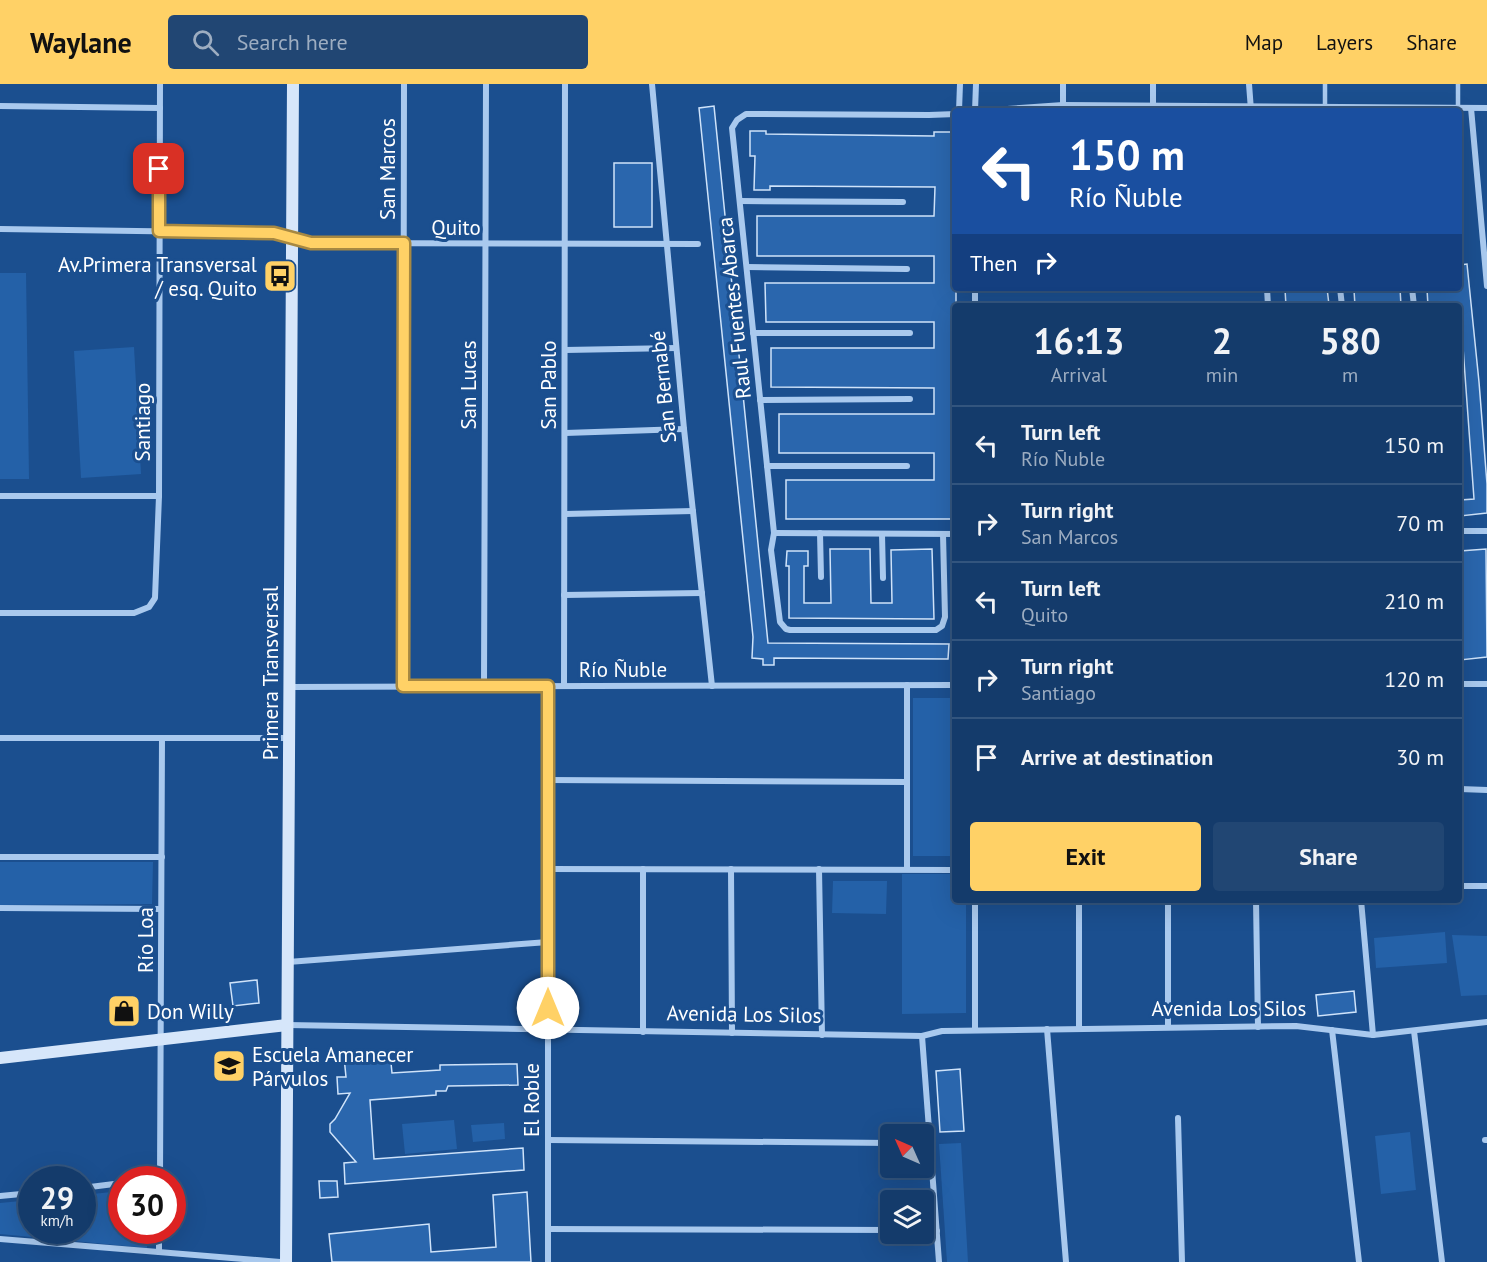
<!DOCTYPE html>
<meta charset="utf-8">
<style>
body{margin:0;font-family:"PT Sans",sans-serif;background:#214673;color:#f1f3f6;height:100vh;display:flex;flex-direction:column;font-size:22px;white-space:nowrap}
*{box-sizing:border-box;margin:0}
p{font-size:20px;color:#9dadc1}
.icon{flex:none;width:33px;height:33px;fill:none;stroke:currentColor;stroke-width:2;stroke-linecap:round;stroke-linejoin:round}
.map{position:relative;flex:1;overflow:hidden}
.sheet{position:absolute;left:952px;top:219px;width:510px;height:600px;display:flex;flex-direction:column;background:#143b6b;border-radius:6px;box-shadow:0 6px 24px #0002,0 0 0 2px #33557e}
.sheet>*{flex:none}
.guide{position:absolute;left:952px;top:24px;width:510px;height:183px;border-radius:6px;box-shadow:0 6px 24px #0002,0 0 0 2px #33557e;background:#1a4fa0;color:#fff;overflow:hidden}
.needle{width:39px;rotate:315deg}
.fabs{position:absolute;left:880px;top:1040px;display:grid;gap:12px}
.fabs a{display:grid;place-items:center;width:54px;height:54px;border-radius:6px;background:#143b6b;box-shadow:0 6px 24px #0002,0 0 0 2px #33557e;font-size:30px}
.speed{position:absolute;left:18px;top:1082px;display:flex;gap:12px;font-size:30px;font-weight:700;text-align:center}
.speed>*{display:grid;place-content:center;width:78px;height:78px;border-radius:50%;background:#143b6b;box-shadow:0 6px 24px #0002,0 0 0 2px #33557e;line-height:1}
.speed small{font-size:15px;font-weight:400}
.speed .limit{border:9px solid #d22;background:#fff;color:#111}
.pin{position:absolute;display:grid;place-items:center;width:51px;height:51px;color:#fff;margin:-26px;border-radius:12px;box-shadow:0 3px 9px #0006}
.me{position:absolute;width:66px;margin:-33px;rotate:0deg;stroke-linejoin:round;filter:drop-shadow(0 0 4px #0008)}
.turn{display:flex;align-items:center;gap:21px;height:126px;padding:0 18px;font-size:27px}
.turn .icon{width:78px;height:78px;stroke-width:2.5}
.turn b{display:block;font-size:42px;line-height:51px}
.then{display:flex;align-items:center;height:57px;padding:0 18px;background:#0003;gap:12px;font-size:22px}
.eta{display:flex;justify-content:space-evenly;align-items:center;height:102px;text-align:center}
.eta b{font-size:36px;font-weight:700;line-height:42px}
.button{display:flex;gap:12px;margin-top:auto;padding:12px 18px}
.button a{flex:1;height:69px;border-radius:6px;background:#ffd166;color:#111;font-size:24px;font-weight:700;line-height:69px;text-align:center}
.button a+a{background:#214673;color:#f1f3f6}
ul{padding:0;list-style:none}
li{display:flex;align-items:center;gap:18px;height:78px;padding:0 18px;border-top:2px solid #33557e}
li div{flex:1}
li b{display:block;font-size:22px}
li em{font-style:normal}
header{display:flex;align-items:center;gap:36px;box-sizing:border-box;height:84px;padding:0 30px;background:#ffd166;color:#111}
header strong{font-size:28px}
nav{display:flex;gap:33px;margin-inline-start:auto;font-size:21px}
.search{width:420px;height:54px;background:#214673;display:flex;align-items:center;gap:15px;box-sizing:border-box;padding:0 21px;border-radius:6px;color:#9dadc1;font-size:22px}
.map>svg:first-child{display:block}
.green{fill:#2461a8}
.building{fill:#2a66ad;stroke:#cfe3fa;stroke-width:1.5}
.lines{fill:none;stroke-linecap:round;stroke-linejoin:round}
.service{stroke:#a9c9ee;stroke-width:4.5}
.minor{stroke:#a9c9ee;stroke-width:6}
.secondary{stroke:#d6e6fa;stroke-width:12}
.route-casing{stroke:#a68842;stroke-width:15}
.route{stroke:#ffd166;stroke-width:10}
.labels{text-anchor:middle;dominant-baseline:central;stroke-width:6;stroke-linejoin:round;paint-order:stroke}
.street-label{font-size:21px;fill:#fff;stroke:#1b4f8f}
.poi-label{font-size:21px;fill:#fff;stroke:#1b4f8f;text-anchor:start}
</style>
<header>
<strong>Waylane</strong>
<div class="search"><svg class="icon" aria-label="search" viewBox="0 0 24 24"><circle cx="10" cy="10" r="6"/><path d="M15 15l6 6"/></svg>Search here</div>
<nav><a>Map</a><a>Layers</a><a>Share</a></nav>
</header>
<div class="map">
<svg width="1487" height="1178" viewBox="0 0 1487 1178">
<rect width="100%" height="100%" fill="#1b4f8f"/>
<!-- green -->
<g class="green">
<path d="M0 189H26L29 395H0Z"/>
<path d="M134 263 141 390 81 394 74 267Z"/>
<path d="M955 471 956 583 952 584 951 472Z"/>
<rect x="913" y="614" width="42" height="158"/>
<path d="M0 778H153L152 820 0 821Z"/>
<path d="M902 790H955L956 816H966V929L902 930Z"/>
<path d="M833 797H887L886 830 832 829Z"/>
<path d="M1445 848 1447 879 1376 884 1374 854Z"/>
<path d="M1452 851 1487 852V911L1461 912Z"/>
<path d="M454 1036 457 1065 405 1070 402 1040Z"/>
<path d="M504 1039 505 1055 473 1058 471 1041Z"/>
<path d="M1410 1048 1416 1106 1381 1110 1375 1052Z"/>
<path d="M961 1059 968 1178H947L939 1060Z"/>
<path d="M121 1107 122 1146H148L147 1164 0 1150V1119L31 1116 32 1146H82L83 1111Z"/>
</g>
<!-- building -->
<g class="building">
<path d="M714 22 768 559 949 560 948 575 774 574V581H763V575L752 574 753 553 699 24Z"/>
<path d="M750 47H766V50L934 52V48H956V435H786V396H934V369H779V330H934V304L771 303V264H934V238H766L765 199H934V172H757V132H934L935 103 770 102V106H754L755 72H750Z"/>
<rect x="614" y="79" width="38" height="64"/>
<path d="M1467 180 1479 298 1487 400V429L1460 432V416L1474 415 1460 222H1428L1427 205 1460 204V181Z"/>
<path d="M1327 204 1329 221 1286 222 1285 205Z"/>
<path d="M1378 204H1400L1401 222H1355L1354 206Z"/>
<path d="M830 465H870L871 519H892L891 466 932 465 934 535 789 534V482H786L787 467H808V482H804V519H831Z"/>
<path d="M1486 465 1487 573 1460 576V467Z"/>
<path d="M257 896 259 919 233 922 230 899Z"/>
<path d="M1354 907 1356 928 1318 932 1316 911Z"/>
<path d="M111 919H136L137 935H111Z"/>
<path d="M390 969 392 989 440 986V981L517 980 518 1001 448 1002 446 1007H436V1011L370 1016 374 1075 523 1064 524 1086 345 1100 344 1079 356 1078 330 1048V1040L335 1035 350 1009 338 1010 337 993H346L344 973Z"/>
<path d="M960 985 964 1047 940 1048 936 987Z"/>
<path d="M319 1097H337L338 1113 320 1114Z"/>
<path d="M527 1108 531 1178H332L329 1150 429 1140 431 1168 496 1163 493 1111Z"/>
</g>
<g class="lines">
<!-- service -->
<g class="service">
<path d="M1325 24V0"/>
<path d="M1458 24V0"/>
</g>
<!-- minor -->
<g class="minor">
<path d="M652 0 684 345 712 602"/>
<path d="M1249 0 1251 26"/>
<path d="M1063 21V0"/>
<path d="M1153 21V0"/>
<path d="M0 22 160 24"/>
<path d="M1471 24 1487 202"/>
<path d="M959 27 960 0"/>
<path d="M975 27 976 0"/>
<path d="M978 27 1063 21 1487 24"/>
<path d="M740 117 903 118"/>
<path d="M0 145 274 149 311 159 698 160"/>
<path d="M747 183 907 185"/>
<path d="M975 204V222"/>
<path d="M1267 204 1268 222"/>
<path d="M1340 204 1342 222"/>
<path d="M1412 204 1414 222"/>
<path d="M753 249H910"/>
<path d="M565 266 676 264"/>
<path d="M760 316 910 315"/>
<path d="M565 349 684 345"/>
<path d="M767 382H907"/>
<path d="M0 412H159"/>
<path d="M565 430 693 427"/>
<path d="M1460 447H1487"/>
<path d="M774 449 956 450"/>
<path d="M820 449 821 493"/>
<path d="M882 450 883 494"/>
<path d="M943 450 945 533 942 542 936 546H790L786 545 780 538 771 466 774 449 732 44 737 36 746 30 929 31 956 30"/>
<path d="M564 511 702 509"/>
<path d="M0 529H134L149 523 155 514 159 412 160 0"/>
<path d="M1460 600H1487"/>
<path d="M403 602 404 0"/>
<path d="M484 602 486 0"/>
<path d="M548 602V1178"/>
<path d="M564 602 565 0"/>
<path d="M290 603 956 601"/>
<path d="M0 654H289"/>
<path d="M548 696 907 698"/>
<path d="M1460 705 1487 706"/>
<path d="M0 773H162"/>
<path d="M548 785 956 786"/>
<path d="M643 785V948"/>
<path d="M731 785 732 949"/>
<path d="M819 785 822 951"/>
<path d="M907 785V601"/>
<path d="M1460 802H1487"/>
<path d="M1079 816V944"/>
<path d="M1168 816V943"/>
<path d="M1256 816 1258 943"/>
<path d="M1361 816 1373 951"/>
<path d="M0 824 161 825"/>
<path d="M288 878 548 858"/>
<path d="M287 941 922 952 942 947 1296 942 1373 951 1487 938"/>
<path d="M1047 945 1066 1178"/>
<path d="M975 946V816"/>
<path d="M1332 946 1359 1178"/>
<path d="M1414 947 1442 1178"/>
<path d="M922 952 939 1178"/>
<path d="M1178 1034 1182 1178"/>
<path d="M548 1056 891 1059"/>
<path d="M1485 1056H1487"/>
<path d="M160 1095 162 654"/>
<path d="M82 1104 122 1099"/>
<path d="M0 1112 32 1109"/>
<path d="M548 1145 891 1146"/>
<path d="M924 1147H937"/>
<path d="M0 1155 280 1178"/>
<path d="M159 1168V1146"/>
</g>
<!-- secondary -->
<g class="secondary">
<path d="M0 974 287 941"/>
<path d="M286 1178 293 0"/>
</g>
</g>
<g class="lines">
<!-- route casing -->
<g class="route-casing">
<path id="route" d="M159 85V147L274 149 311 159H404L403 602H548V924"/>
</g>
<!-- route -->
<use href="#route" class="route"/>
</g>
<!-- icons -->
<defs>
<g id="bus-square" transform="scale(1.725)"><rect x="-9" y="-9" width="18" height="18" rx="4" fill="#ffd166" stroke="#1b4f8f"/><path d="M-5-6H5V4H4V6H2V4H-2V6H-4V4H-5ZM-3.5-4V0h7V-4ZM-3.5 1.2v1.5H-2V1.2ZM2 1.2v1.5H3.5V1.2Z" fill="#111"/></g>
<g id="shop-square" transform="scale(1.725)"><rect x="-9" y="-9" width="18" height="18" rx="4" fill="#ffd166" stroke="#1b4f8f"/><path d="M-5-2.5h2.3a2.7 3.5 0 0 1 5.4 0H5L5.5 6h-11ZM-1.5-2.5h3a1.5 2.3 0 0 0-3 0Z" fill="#111"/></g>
<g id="school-square" transform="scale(1.725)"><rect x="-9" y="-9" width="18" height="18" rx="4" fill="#ffd166" stroke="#1b4f8f"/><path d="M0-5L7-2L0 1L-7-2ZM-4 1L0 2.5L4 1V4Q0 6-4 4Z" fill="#111"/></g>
</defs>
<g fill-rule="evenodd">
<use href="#bus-square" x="280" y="192"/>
<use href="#shop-square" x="124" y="927"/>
<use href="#school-square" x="229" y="982"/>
</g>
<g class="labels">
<!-- street labels -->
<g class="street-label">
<text transform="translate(387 85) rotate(-90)">San Marcos</text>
<text x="456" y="143">Quito</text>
<text transform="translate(734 224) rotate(-96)">Raul Fuentes Abarca</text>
<text transform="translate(468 301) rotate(-90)">San Lucas</text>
<text transform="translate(548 301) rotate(-90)">San Pablo</text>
<text transform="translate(663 303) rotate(-96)">San Bernabé</text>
<text transform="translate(142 338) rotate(-90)">Santiago</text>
<text x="623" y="585">Río Ñuble</text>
<text transform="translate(270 589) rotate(-90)">Primera Transversal</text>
<text transform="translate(145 856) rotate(-90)">Río Loa</text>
<text x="1229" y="924">Avenida Los Silos</text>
<text transform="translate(744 930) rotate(1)">Avenida Los Silos</text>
<text transform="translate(531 1016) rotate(-90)">El Roble</text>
</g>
<!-- poi labels -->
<g class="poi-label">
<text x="257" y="180" text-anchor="end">Av.Primera Transversal<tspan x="257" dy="24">/ esq. Quito</tspan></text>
<text x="147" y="927">Don Willy</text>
<text x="252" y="970">Escuela Amanecer<tspan x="252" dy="24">Párvulos</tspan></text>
</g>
</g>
</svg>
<div class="fabs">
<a><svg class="needle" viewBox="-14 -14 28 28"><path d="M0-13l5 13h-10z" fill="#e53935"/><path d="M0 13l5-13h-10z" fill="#9dadc1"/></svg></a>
<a><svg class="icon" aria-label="layers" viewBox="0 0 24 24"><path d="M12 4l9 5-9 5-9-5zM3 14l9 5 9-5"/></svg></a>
</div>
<div class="speed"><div>29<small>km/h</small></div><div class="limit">30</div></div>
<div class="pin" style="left:159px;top:85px;background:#d93025"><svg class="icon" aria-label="arrive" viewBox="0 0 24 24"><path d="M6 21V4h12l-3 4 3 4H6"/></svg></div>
<svg class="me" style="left:548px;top:924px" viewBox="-20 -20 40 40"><circle r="19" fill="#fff"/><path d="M0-13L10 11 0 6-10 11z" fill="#ffd166"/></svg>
<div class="guide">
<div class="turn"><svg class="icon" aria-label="left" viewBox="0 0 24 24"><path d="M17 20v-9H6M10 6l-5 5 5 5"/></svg><div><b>150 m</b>Río Ñuble</div></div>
<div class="then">Then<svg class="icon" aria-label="right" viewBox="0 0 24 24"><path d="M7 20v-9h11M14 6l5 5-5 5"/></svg></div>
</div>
<section class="sheet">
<div class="eta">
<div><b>16:13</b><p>Arrival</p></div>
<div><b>2</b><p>min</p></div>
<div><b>580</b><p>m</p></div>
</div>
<ul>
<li><svg class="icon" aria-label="left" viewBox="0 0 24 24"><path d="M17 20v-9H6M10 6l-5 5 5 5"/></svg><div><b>Turn left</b><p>Río Ñuble</p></div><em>150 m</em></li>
<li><svg class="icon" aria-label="right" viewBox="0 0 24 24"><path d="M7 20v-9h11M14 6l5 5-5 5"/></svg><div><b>Turn right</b><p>San Marcos</p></div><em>70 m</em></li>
<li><svg class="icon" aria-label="left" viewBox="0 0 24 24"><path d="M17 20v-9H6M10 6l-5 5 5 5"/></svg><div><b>Turn left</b><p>Quito</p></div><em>210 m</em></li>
<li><svg class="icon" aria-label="right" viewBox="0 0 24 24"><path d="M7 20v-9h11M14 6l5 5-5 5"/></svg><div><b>Turn right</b><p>Santiago</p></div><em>120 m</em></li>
<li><svg class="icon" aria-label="arrive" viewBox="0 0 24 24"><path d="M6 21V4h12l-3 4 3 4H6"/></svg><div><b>Arrive at destination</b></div><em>30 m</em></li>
</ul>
<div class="button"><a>Exit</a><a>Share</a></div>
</section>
</div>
